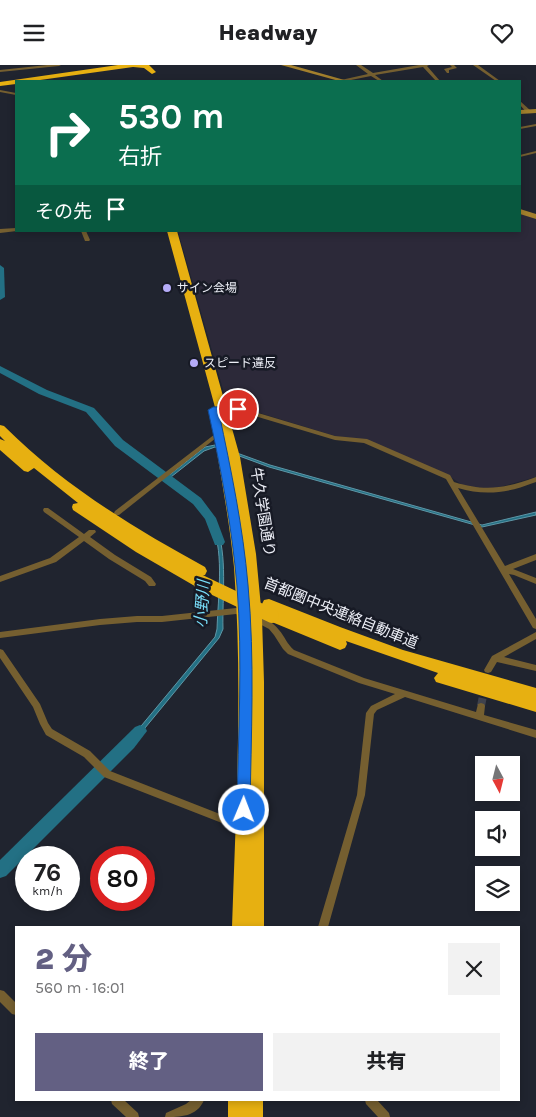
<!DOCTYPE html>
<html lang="ja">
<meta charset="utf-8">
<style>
body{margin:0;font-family:Karla,"Noto Sans JP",sans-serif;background:#f2f2f2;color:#202124;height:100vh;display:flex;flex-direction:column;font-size:19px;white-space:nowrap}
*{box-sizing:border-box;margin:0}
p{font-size:16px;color:#757577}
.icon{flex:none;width:28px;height:28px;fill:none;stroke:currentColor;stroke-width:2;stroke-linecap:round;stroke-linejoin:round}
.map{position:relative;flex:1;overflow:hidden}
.side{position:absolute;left:15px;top:861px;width:505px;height:175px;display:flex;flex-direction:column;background:#fff;border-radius:0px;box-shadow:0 2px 8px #0003}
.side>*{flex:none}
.hud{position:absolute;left:15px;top:15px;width:506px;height:152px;border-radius:0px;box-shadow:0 2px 8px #0003;background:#0b6e4f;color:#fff;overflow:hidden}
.needle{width:32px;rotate:173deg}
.tools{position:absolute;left:475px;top:691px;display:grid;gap:10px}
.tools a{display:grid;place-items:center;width:45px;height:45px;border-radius:0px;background:#fff;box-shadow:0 2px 8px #0003;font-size:25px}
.speed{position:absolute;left:15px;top:781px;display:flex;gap:10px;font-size:25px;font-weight:700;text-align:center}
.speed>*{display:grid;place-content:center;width:65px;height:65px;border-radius:50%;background:#fff;box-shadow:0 2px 8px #0003;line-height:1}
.speed small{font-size:12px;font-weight:400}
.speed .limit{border:8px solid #d22;background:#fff;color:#111}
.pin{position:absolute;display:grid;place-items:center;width:42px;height:42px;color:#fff;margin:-21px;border:2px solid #fff;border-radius:50%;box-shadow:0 1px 5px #0007}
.me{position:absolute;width:55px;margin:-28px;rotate:1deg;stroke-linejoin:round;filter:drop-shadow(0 0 4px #0008)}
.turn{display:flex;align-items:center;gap:18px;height:105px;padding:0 20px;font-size:22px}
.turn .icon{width:65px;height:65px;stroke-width:2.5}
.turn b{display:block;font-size:35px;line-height:42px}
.then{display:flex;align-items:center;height:48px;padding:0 20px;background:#0003;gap:10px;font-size:19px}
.round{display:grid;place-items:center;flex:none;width:52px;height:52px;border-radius:0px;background:#f2f2f2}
.overview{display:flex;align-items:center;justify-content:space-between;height:85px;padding:0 20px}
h1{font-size:30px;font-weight:800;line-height:38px;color:#636083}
.action{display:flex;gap:10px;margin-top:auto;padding:10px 20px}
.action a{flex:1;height:58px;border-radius:0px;background:#636083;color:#fff;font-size:20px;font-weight:800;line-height:58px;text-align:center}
.action a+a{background:#f2f2f2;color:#202124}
header{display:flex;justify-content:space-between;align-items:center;height:65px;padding:0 20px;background:#fff;font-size:22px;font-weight:800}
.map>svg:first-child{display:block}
.commercial{fill:#2c2939}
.water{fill:#237084;stroke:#5f96a6}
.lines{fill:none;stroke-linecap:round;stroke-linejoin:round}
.river{fill:#237084;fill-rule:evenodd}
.street-tunnel{stroke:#3f424d;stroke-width:8;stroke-dasharray:8 4;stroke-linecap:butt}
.street{fill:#755f30;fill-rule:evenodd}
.secondary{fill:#a3802d;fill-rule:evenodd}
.highway{fill:#e7b011;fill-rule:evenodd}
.highway-bridge{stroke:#e7b011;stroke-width:14}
.route{fill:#1a73e8;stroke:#114b97}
.poi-dot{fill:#b5acf8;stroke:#171a25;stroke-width:2}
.labels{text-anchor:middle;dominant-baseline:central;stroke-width:5;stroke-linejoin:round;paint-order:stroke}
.far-poi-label{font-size:12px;fill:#eceef6;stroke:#171a25;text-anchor:start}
.street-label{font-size:15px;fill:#eceef6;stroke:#171a25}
.water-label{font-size:16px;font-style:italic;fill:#79dffb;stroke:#171a25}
</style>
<header><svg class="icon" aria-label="menu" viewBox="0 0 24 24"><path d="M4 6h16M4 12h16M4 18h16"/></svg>Headway<svg class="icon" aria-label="heart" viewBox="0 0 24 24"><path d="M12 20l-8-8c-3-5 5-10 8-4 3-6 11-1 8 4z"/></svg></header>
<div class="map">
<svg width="536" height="1052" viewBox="0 0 536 1052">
<rect width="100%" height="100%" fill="#20242f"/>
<!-- commercial -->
<path class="commercial" d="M520 148 536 153V412L493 424 464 421 449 411 368 376 335 371 240 342H228L178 166H520Z"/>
<!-- water -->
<g class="water">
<path d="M215 380 270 400 482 460 536 447V450L482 462 269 402 215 382 204 386 171 412 168 411 205 382Z"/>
<path d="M216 461C228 490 222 532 223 564L219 573 131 680 127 678 215 572 217 564C218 533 224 490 213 462Z"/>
</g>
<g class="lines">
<!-- river -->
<g class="river">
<path d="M0 200 4 203 5 232 0 235Z"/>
<path d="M0 301 47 325 94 343 123 375 201 433 216 453 225 477 223 480H215L205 454 193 439 115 381 86 347 39 329 0 308Z"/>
<path d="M140 660 145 662 147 666 134 683 6 811 0 813V795L135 662Z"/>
</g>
<!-- street-tunnel -->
<path class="street-tunnel" d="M481 641 485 621"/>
<!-- street -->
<g class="street">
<path d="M47 0H61L59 1 0 7V5Z"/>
<path d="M356 0H361L373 8 419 0H429L427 1 440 16H436L423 2 375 10 383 16H379L371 11 346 16H339L341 15 368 9Z"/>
<path d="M450 0H454L457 3 449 5V8H447L444 4 452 2Z"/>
<path d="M473 0H478L500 16H496Z"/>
<path d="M0 25 16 28V30L0 27Z"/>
<path d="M520 36 531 46V48H527L520 40Z"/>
<path d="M536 59V61L520 64V62Z"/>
<path d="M536 86V88L520 92V90Z"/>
<path d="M16 163 17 166 0 168V164Z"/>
<path d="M81 166H86L90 175 89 176H85Z"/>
<path d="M238 342 335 371 367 374 450 410 454 417C486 427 506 423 536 412V417L533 418C508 428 484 431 458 423L505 501 536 489V495L513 504 536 513V519L514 510 509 509 536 554V564L533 563 446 414 364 378 335 375 238 346 213 347 210 345 213 343Z"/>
<path d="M219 366 221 367 222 368 221 369 119 450H115L114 448 115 446Z"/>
<path d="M44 443H48L84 469 89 465H95L96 467 90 472 115 490 151 512 156 519 155 521H149L145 516 109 494 84 476 56 497 0 517V511L50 493 79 472 44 447 43 445Z"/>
<path d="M236 543C250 547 270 553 279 565 285 572 287 579 294 585L364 613 476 647 478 639 481 638 484 639 485 641 484 650 536 665V673L405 632 377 645 374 649 365 730 328 862H318L357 730 366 648 371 641 395 629 359 618 288 589 283 584 274 570 269 564 254 556 236 549 162 557H137L100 560 0 573V567L100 554 137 551H162Z"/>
<path d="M536 567V574L504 592 536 600V606L497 597 491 607 488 608 485 607 484 605 492 591Z"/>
<path d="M0 584 3 585 40 639 48 658 52 664 90 686 110 706 248 760 250 763 248 766 245 767 104 712 84 692 46 670 40 659 33 642 0 593Z"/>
<path d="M0 925 4 926 16 938V950L12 949 0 937Z"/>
<path d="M111 1035H124L138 1048 139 1052H126L112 1039Z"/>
<path d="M191 1035H204C197 1052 180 1052 165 1052L166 1048 186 1039Z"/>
<path d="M365 1035H377L389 1048 390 1052H378L366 1039Z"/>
</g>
<!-- secondary -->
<g class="secondary">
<path d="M281 0H291L348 16H339Z"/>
<path d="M536 44V48L520 49V45Z"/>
<path d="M520 144 536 149V154L520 149Z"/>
</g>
<!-- highway -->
<g class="highway">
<path d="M118 0H149L156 7 152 9 144 3 133 2 33 16H16V19L0 21V17Z"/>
<path d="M167 166H177L240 392 256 489 262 553 264 617V862H232C236 742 243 622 234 502 230 462 223 422 216 382L218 379H225Z"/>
<path d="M0 360 4 361C63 420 132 462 205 502L207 506 205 510 200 511 205 516 203 520H193L136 487 73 445 72 442 73 439 78 438 34 403 28 407 24 406 0 385V374L5 376 0 371Z"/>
<path d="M269 534 340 562 403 585 536 623V647L436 617 434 613 438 608 346 576 347 579 345 583 340 585 267 555 265 551 267 547 271 546 264 543 262 539 264 535Z"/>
<rect x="228" y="1035" width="35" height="17"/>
</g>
<!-- highway-bridge -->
<path class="highway-bridge" d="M199 516 272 551"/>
</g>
<!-- route -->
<path class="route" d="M238 341 243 344 242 346 219 348C231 405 243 462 248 520 255 595 251 671 250 745L248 749 244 751 239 749 237 745C238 671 243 595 237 521 232 462 221 404 208 345L213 342Z"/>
<!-- markers -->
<g class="poi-dot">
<circle cx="167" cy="223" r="5"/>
<circle cx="194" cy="298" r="5"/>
</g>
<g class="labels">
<!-- far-poi labels -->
<g class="far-poi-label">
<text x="177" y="223">サイン会場</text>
<text x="204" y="298">スピード違反</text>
</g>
<!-- street labels -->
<g class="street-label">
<text transform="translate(263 447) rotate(81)">牛久学園通り</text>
<text transform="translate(341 548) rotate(22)">首都圏中央連絡自動車道</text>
</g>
<!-- water labels -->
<g class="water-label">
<text transform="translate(202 539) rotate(-86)">小野川</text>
</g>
</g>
</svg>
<div class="tools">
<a><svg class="needle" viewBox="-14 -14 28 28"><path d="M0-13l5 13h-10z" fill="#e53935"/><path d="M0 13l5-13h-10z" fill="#757577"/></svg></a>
<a><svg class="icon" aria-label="sound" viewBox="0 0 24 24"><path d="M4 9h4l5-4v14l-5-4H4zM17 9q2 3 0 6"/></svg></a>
<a><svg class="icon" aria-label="layers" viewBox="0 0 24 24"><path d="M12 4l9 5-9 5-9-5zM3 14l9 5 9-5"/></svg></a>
</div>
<div class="speed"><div>76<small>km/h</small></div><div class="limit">80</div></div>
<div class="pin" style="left:238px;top:344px;background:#d93025"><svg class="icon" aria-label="arrive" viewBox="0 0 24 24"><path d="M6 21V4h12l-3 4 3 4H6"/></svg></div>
<svg class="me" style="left:244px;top:745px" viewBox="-20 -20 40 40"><circle r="17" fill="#1a73e8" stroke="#fff" stroke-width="3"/><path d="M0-11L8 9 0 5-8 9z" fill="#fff"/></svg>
<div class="hud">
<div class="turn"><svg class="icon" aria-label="right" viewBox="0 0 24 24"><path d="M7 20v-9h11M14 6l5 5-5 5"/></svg><div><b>530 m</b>右折</div></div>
<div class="then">その先<svg class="icon" aria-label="arrive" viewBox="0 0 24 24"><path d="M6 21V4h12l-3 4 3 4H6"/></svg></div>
</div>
<section class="side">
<div class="overview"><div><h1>2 分</h1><p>560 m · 16:01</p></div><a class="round"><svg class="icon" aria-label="close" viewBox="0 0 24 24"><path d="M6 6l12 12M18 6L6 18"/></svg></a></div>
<div class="action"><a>終了</a><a>共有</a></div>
</section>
</div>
